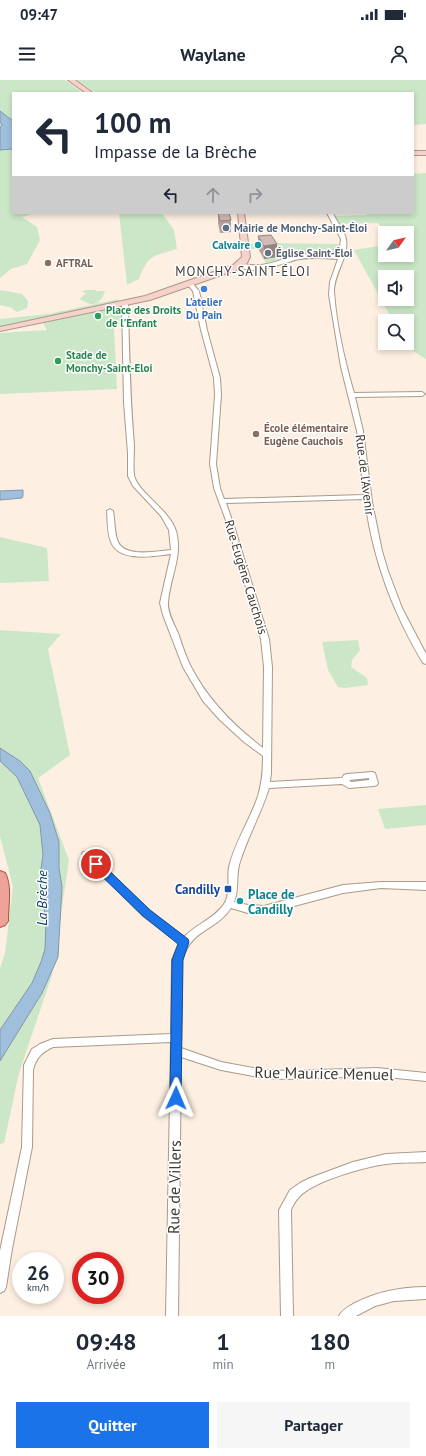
<!DOCTYPE html>
<html lang="fr">
<meta charset="utf-8">
<style>
body{margin:0;font-family:"PT Sans",sans-serif;background:#f6f6f7;color:#1f2937;height:100vh;display:flex;flex-direction:column;font-size:15px;white-space:nowrap}
*{box-sizing:border-box;margin:0}
p{font-size:13px;color:#747a83}
.icon{flex:none;width:22px;height:22px;fill:none;stroke:currentColor;stroke-width:2;stroke-linecap:round;stroke-linejoin:round}
.map{position:relative;height:1236px;overflow:hidden}
.details{display:flex;flex-direction:column;background:#fff;flex:1}
.details>*{flex:none}
.banner{position:absolute;left:12px;top:12px;width:402px;height:122px;border-radius:0px;box-shadow:0 2px 6px #0003;background:#fff;color:#1f2937;overflow:hidden}
.needle{width:26px;rotate:56deg}
.controls{position:absolute;left:378px;top:146px;display:grid;gap:8px}
.controls a{display:grid;place-items:center;width:36px;height:36px;border-radius:0px;background:#fff;box-shadow:0 2px 6px #0003;font-size:20px}
.speed{position:absolute;left:12px;top:1172px;display:flex;gap:8px;font-size:20px;font-weight:700;text-align:center}
.speed>*{display:grid;place-content:center;width:52px;height:52px;border-radius:50%;background:#fff;box-shadow:0 2px 6px #0003;line-height:1}
.speed small{font-size:10px;font-weight:400}
.speed .limit{border:6px solid #d22;background:#fff;color:#111}
.pin{position:absolute;display:grid;place-items:center;width:34px;height:34px;color:#fff;margin:-17px;border:2px solid #fff;border-radius:50%;box-shadow:0 1px 4px #0007}
.me{position:absolute;width:44px;margin:-22px;rotate:1deg;stroke-linejoin:round;filter:drop-shadow(0 0 3px #0008)}
.turn{display:flex;align-items:center;gap:14px;height:84px;padding:0 16px;font-size:18px}
.turn .icon{width:52px;height:52px;stroke-width:2.5}
.turn b{display:block;font-size:28px;line-height:34px}
.lanes{display:flex;align-items:center;height:38px;padding:0 16px;background:#0003;justify-content:center;gap:20px;direction:ltr}
.lanes .off{opacity:.35}
.eta{display:flex;justify-content:space-evenly;align-items:center;height:68px;text-align:center}
.eta b{font-size:24px;font-weight:700;line-height:28px}
.cta{display:flex;gap:8px;margin-top:auto;padding:8px 16px}
.cta a{flex:1;height:46px;border-radius:0px;background:#1a73e8;color:#fff;font-size:16px;font-weight:700;line-height:46px;text-align:center}
.cta a+a{background:#f6f6f7;color:#1f2937}
.status{display:flex;justify-content:space-between;align-items:center;height:28px;padding:0 20px;background:#fff;direction:ltr}
.status svg{height:11px;fill:currentColor}
header{display:flex;justify-content:space-between;align-items:center;height:52px;padding:0 16px;background:#fff;font-size:18px;font-weight:700}
.map>svg:first-child{display:block}
.green{fill:#cbe7c7;fill-rule:evenodd}
.water{fill:#9fbfdd;stroke:#8397aa}
.lines{fill:none;stroke-linecap:round;stroke-linejoin:round}
.street-casing{stroke:#aa9a89;stroke-width:2}
.secondary-casing{stroke:#aa9a89;stroke-width:2}
.primary-casing{stroke:#ab5748;stroke-width:2}
.street{fill:#fff;fill-rule:evenodd}
.secondary{fill:#f7d1cb;fill-rule:evenodd}
.primary{fill:#efa398;fill-rule:evenodd}
.wall{fill:#b59f9c}
.shaded-wall{fill:#94827f}
.building{fill:#d3b9b5;stroke:#94827f}
.route{fill:#1a73e8;stroke:#114b97}
.service-dot{fill:#5c6f8a;stroke:#fff;stroke-width:1.5}
.culture-dot{fill:#0f9aa8;stroke:#fff;stroke-width:1.5}
.worship-dot{fill:#6b7280;stroke:#fff;stroke-width:1.5}
.education-dot{fill:#8d6e63;stroke:#fff;stroke-width:1.5}
.shop-dot{fill:#3f7fe0;stroke:#fff;stroke-width:1.5}
.leisure-dot{fill:#2e9e5b;stroke:#fff;stroke-width:1.5}
.transit-dot{fill:#1a4fb4;stroke:#fff;stroke-width:1.5}
.labels{text-anchor:middle;dominant-baseline:central;stroke-width:3;stroke-linejoin:round;paint-order:stroke}
.far-service-label{font-size:11px;font-weight:bold;fill:#4e5e75;stroke:#fff;text-anchor:start}
.far-culture-label{font-size:11px;font-weight:bold;fill:#0d838f;stroke:#fff;text-anchor:end}
.far-worship-label{font-size:11px;font-weight:bold;fill:#5b616d;stroke:#fff;text-anchor:start}
.far-education-label{font-size:11px;font-weight:bold;fill:#785e54;stroke:#fff;text-anchor:start}
.far-shop-label{font-size:11px;font-weight:bold;fill:#366cbe;stroke:#fff}
.far-leisure-label{font-size:11px;font-weight:bold;fill:#27864d;stroke:#fff;text-anchor:start}
.far-quarter-label{font-size:13px;letter-spacing:1px;fill:#413a33;stroke:#fff}
.street-label{font-size:13px;fill:#413a33;stroke:#fff}
.transit-label{font-size:13px;font-weight:bold;fill:#164399;stroke:#fff;text-anchor:end}
.culture-label{font-size:13px;font-weight:bold;fill:#0d838f;stroke:#fff;text-anchor:start}
.water-label{font-size:14px;font-style:italic;fill:#104269;stroke:#fff}
.near-street-label{font-size:16px;fill:#413a33;stroke:#fff}
</style>
<div class="status"><b>09:47</b><svg viewBox="0 0 49 12"><path d="M0 12V9h3v3zM5 12V6h3v6zM10 12V3h3v9zM15 12V0h3v12zM26 1h20v11H26zM47 4h2v5h-2z"/></svg></div>
<header><svg class="icon" aria-label="menu" viewBox="0 0 24 24"><path d="M4 6h16M4 12h16M4 18h16"/></svg>Waylane<svg class="icon" aria-label="person" viewBox="0 0 24 24"><circle cx="12" cy="8" r="4"/><path d="M4 21q1-7 8-7t8 7"/></svg></header>
<div class="map">
<svg width="426" height="1236" viewBox="0 0 426 1236">
<rect width="100%" height="100%" fill="#fdefe1"/>
<!-- green -->
<g class="green">
<path d="M0 0H65L83 13H13V133H37L22 137 37 147 40 160 27 184 11 189 0 198Z"/>
<path d="M77 0H426V44L413 45V13H96Z"/>
<path d="M426 93V279L408 268 406 263H407V241H393L354 170 385 165V175H407V153H387L378 143 338 144 335 136 366 135 367 133H413V94ZM385 197H407V219H385Z"/>
<path d="M119 133H162L174 150 177 169C154 176 148 174 139 199L127 205Z"/>
<path d="M266 163 340 164 338 175H298L267 185 258 169H247L246 164Z"/>
<path d="M0 210 22 214 28 221 27 228 17 232 10 227 0 225Z"/>
<path d="M85 210H96V211H105C100 226 92 227 80 219L86 213 82 212Z"/>
<path d="M119 219 117 222 0 247V239L48 234Z"/>
<path d="M113 228 121 229V245L114 247 117 309 0 314V253L47 250 43 243Z"/>
<path d="M0 457 47 468 49 501 0 503Z"/>
<path d="M0 550 61 554 48 569 70 675 38 698 69 780 52 895 19 993 4 1063 0 1064V888L5 873 13 807 0 756Z"/>
<path d="M358 560 360 570 352 580 351 587 367 598 368 605 345 608 338 607 328 590 322 562Z"/>
<path d="M426 725V745L385 749 378 729Z"/>
</g>
<!-- water -->
<g class="water">
<path d="M0 31 13 41V69L0 70V48L2 45 0 42Z"/>
<path d="M23 410V416L22 418 0 420V411Z"/>
<path d="M0 668 20 681 30 691 50 733 59 762V788L62 807 58 877 42 913 0 981V950L32 903 41 882 45 869 46 842 43 819 46 810 41 789 43 775 40 745 17 697 0 681Z"/>
</g>
<g class="lines">
<!-- street casing -->
<g class="street-casing">
<g id="street">
<path d="M327 133H333C336 142 345 150 346 160 349 177 334 193 334 211 336 243 345 282 354 313L422 312 425 314 422 316 355 317 363 351 372 422 382 471 388 491 402 528 426 574V584L423 583C393 533 372 477 365 419L226 423 234 446 269 559 272 587 271 693 270 702 342 698 344 695 347 694 372 692 375 693 378 703 377 705 374 706 349 708 342 704 269 708C261 734 247 758 239 785 236 797 239 810 234 822L248 825 264 826 343 805 381 802H426V810L381 808 343 813 264 834 248 833 231 828C215 852 192 848 182 880L181 968 221 982 264 990 288 991 377 988 426 993V1001L377 996 288 999 264 998 221 990 181 977 178 1236H166L171 962 53 967C42 972 36 978 33 990L32 1067 12 1169 6 1207 4 1211 0 1213V1171L22 1067 24 985 32 969 40 964 53 959 171 954 172 880 179 863 143 836 82 774 83 772H89L149 830 184 857C196 844 214 839 224 824 231 813 227 799 229 787 235 762 250 740 258 716 262 703 263 690 263 676L244 662 219 639 203 621 183 587 163 535 160 523 171 474C154 476 119 483 111 462 107 452 108 441 107 431L110 429 113 431C115 441 114 453 118 462 125 478 158 471 171 470L169 450 161 436 133 406 128 396V373L124 323 122 223 125 221 128 223C129 271 130 318 134 365 134 375 133 386 134 395 137 412 169 429 176 451 183 476 170 497 168 522 167 532 174 544 178 553 182 565 186 577 191 587 208 620 234 646 263 668L264 587 261 559 228 446 214 408 210 384 215 315 214 298 201 250 193 211 187 204 192 203 199 211 207 250 220 298 221 315 216 384 220 408 224 419 364 415 357 351 341 287 329 215 330 202 338 179C325 178 313 177 300 179 281 182 256 198 237 185L240 183C264 190 278 179 301 175 314 173 326 175 339 175L341 159ZM369 698V700L351 702 349 700Z"/>
<path d="M426 1072V1082C413 1083 399 1082 386 1084 364 1087 314 1101 299 1117 295 1121 293 1125 291 1130L293 1236H281L279 1130 290 1110 300 1103 310 1098 353 1082 386 1074Z"/>
<path d="M426 1207V1219L394 1221 375 1226 356 1236H339C342 1230 348 1227 353 1224 376 1212 400 1207 426 1207Z"/>
</g>
</g>
<!-- secondary casing -->
<g class="secondary-casing">
<g id="secondary">
<path d="M68 0H75L93 13H86Z"/>
<rect x="413" y="71" width="13" height="4"/>
<path d="M238 133H244L250 177 247 183 239 189 150 220 0 251V247L145 216 233 185 242 177Z"/>
</g>
</g>
<!-- primary casing -->
<g class="primary-casing">
<path id="primary" d="M0 791 5 793C12 806 8 827 8 841L5 845 0 847Z"/>
</g>
<!-- street -->
<use href="#street" class="street"/>
<!-- secondary -->
<use href="#secondary" class="secondary"/>
<!-- primary -->
<use href="#primary" class="primary"/>
</g>
<!-- wall -->
<g class="wall">
<path d="M218 133H229L231 140V152L220 153 218 143Z"/>
<path d="M258 156 277 177 264 179 258 168Z"/>
</g>
<!-- shaded-wall -->
<path class="shaded-wall" d="M277 164V177L264 179V166Z"/>
<!-- building -->
<g class="building">
<path d="M218 133H229L231 140 220 141Z"/>
<path d="M271 155 277 164 264 166 258 156Z"/>
</g>
<!-- route -->
<path class="route" d="M96 780 99 781 150 830 188 859 189 862 183 880 181 1018 180 1021 176 1023 171 1021 170 1018 172 880 178 864 143 836 92 787 91 784 92 781Z"/>
<!-- markers -->
<circle class="service-dot" cx="226" cy="148" r="4"/>
<g class="culture-dot">
<circle cx="258" cy="165" r="4"/>
<circle cx="240" cy="821" r="4"/>
</g>
<circle class="worship-dot" cx="268" cy="173" r="4"/>
<g class="education-dot">
<circle cx="48" cy="183" r="4"/>
<circle cx="256" cy="354" r="4"/>
</g>
<circle class="shop-dot" cx="204" cy="209" r="4"/>
<g class="leisure-dot">
<circle cx="98" cy="236" r="4"/>
<circle cx="58" cy="281" r="4"/>
</g>
<rect class="transit-dot" x="224" y="805" width="8" height="8" rx="2"/>
<g class="labels">
<!-- far-service labels -->
<g class="far-service-label">
<text x="234" y="148">Mairie de Monchy-Saint-Éloi</text>
</g>
<!-- far-culture labels -->
<g class="far-culture-label">
<text x="250" y="165">Calvaire</text>
</g>
<!-- far-worship labels -->
<g class="far-worship-label">
<text x="276" y="173">Église Saint-Éloi</text>
</g>
<!-- far-education labels -->
<g class="far-education-label">
<text x="56" y="183">AFTRAL</text>
<text x="264" y="348">École élémentaire<tspan x="264" dy="13">Eugène Cauchois</tspan></text>
</g>
<!-- far-shop labels -->
<g class="far-shop-label">
<text x="204" y="222">L'atelier<tspan x="204" dy="13">Du Pain</tspan></text>
</g>
<!-- far-leisure labels -->
<g class="far-leisure-label">
<text x="106" y="230">Place des Droits<tspan x="106" dy="13">de l'Enfant</tspan></text>
<text x="66" y="275">Stade de<tspan x="66" dy="13">Monchy-Saint-Eloi</tspan></text>
</g>
<!-- far-quarter labels -->
<g class="far-quarter-label">
<text x="243" y="191">MONCHY-SAINT-ÉLOI</text>
</g>
<!-- street labels -->
<g class="street-label">
<text transform="translate(365 395) rotate(83)">Rue de l'Avenir</text>
<text transform="translate(246 497) rotate(73)">Rue Eugène Cauchois</text>
</g>
<!-- transit labels -->
<g class="transit-label">
<text x="220" y="809">Candilly</text>
</g>
<!-- culture labels -->
<g class="culture-label">
<text x="248" y="814">Place de<tspan x="248" dy="15">Candilly</tspan></text>
</g>
<!-- water labels -->
<g class="water-label">
<text transform="translate(42 818) rotate(-90)">La Brèche</text>
</g>
<!-- near-street labels -->
<g class="near-street-label">
<text transform="translate(324 993) rotate(1)">Rue Maurice Menuel</text>
<text transform="translate(174 1107) rotate(-89)">Rue de Villers</text>
</g>
</g>
</svg>
<div class="controls">
<a><svg class="needle" viewBox="-14 -14 28 28"><path d="M0-13l5 13h-10z" fill="#e53935"/><path d="M0 13l5-13h-10z" fill="#747a83"/></svg></a>
<a><svg class="icon" aria-label="sound" viewBox="0 0 24 24"><path d="M4 9h4l5-4v14l-5-4H4zM17 9q2 3 0 6"/></svg></a>
<a><svg class="icon" aria-label="search" viewBox="0 0 24 24"><circle cx="10" cy="10" r="6"/><path d="M15 15l6 6"/></svg></a>
</div>
<div class="speed"><div>26<small>km/h</small></div><div class="limit">30</div></div>
<div class="pin" style="left:96px;top:784px;background:#d93025"><svg class="icon" aria-label="arrive" viewBox="0 0 24 24"><path d="M6 21V4h12l-3 4 3 4H6"/></svg></div>
<svg class="me" style="left:176px;top:1018px" viewBox="-20 -20 40 40"><path d="M0-17L14 15 0 8-14 15z" fill="#1a73e8" stroke="#fff" stroke-width="4"/></svg>
<div class="banner">
<div class="turn"><svg class="icon" aria-label="left" viewBox="0 0 24 24"><path d="M17 20v-9H6M10 6l-5 5 5 5"/></svg><div><b>100 m</b>Impasse de la Brèche</div></div>
<div class="lanes"><svg class="icon" aria-label="left" viewBox="0 0 24 24"><path d="M17 20v-9H6M10 6l-5 5 5 5"/></svg><svg class="icon off" aria-label="ahead" viewBox="0 0 24 24"><path d="M12 20V5M6 11l6-6 6 6"/></svg><svg class="icon off" aria-label="right" viewBox="0 0 24 24"><path d="M7 20v-9h11M14 6l5 5-5 5"/></svg></div>
</div>
</div>
<section class="details">
<div class="eta">
<div><b>09:48</b><p>Arrivée</p></div>
<div><b>1</b><p>min</p></div>
<div><b>180</b><p>m</p></div>
</div>
<div class="cta"><a>Quitter</a><a>Partager</a></div>
</section>
